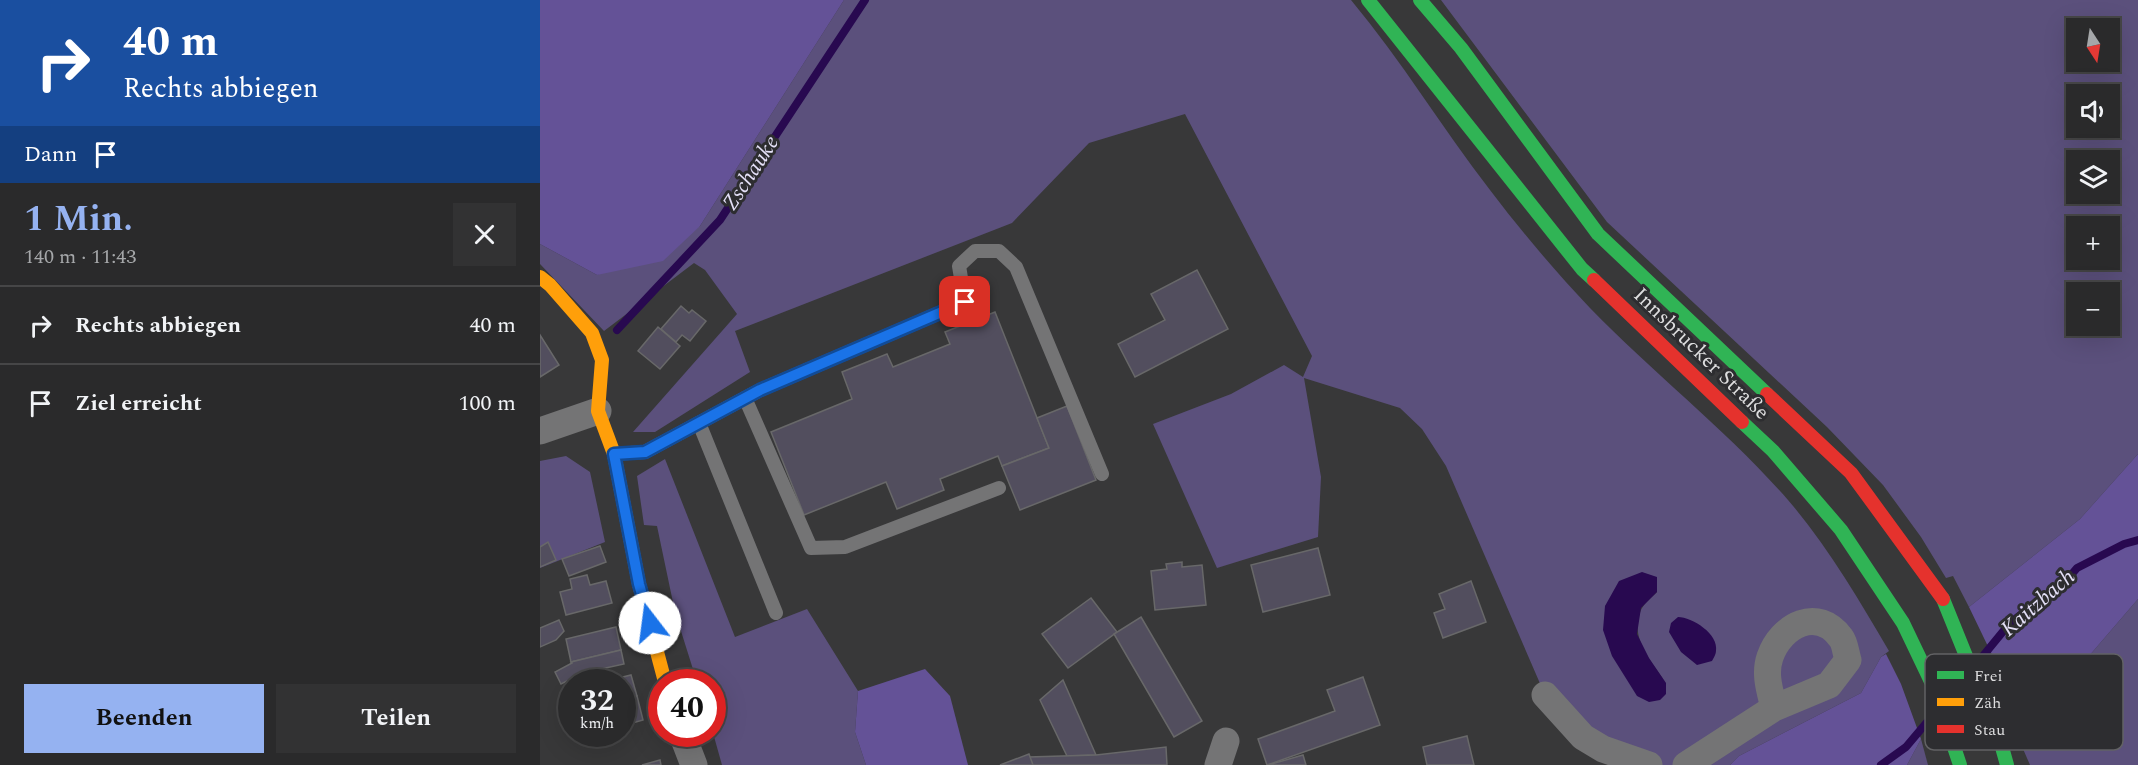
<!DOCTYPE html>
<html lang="de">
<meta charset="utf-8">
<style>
body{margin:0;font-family:Spectral,serif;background:#323233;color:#f1f3f6;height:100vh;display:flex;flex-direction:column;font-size:22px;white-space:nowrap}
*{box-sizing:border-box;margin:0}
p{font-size:20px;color:#a5a7a9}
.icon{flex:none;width:33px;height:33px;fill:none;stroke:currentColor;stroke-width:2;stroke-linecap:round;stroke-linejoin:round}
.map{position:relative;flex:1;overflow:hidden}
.drawer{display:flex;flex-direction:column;background:#2a2a2b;width:540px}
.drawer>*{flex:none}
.banner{background:#1a4fa0;color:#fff;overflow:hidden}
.needle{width:39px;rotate:168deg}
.buttons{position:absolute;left:1526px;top:18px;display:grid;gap:12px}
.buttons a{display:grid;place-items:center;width:54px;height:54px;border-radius:0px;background:#2a2a2b;box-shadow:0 6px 24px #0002,0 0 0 2px #464647;font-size:30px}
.speed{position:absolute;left:18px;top:669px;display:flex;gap:12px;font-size:30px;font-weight:700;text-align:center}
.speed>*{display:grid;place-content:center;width:78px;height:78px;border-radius:50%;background:#2a2a2b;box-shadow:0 6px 24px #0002,0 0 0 2px #464647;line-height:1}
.speed small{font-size:15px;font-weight:400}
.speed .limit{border:9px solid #d22;background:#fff;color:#111}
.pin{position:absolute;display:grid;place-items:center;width:51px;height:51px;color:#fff;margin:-26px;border-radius:12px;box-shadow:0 3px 9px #0006}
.me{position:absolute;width:66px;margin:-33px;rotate:345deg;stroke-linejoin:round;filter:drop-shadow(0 0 4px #0008)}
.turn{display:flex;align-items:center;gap:21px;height:126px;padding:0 24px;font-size:27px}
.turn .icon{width:78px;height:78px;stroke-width:2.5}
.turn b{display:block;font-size:42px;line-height:51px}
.then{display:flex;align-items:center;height:57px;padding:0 24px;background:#0003;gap:12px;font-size:22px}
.round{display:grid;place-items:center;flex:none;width:63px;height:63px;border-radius:0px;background:#323233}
.headline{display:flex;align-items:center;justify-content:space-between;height:102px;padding:0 24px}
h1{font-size:36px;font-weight:700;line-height:45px;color:#95b2f1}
.cta{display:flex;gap:12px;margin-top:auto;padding:12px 24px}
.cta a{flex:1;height:69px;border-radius:0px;background:#95b2f1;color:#111;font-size:24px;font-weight:700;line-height:69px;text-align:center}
.cta a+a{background:#323233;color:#f1f3f6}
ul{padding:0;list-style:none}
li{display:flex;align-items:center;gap:18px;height:78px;padding:0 24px;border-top:2px solid #464647}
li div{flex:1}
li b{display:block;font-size:22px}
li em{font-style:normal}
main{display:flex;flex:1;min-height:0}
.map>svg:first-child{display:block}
.green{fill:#5b507c;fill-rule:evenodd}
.forest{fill:#645297}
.water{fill:#280950}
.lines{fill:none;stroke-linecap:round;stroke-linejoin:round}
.stream{stroke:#280950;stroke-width:8}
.building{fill:#524e5e;stroke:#686869;stroke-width:1.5}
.lane{stroke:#747475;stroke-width:14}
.street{stroke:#747475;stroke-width:27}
.fast{stroke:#30b455;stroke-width:14}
.slow{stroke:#ff9f0a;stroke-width:14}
.jam{stroke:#e5322d;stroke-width:14}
.route-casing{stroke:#114b97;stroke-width:15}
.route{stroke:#1a73e8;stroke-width:10}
.labels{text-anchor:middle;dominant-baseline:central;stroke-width:6;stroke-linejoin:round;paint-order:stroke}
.street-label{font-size:21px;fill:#ddddde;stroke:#2d2d30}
.water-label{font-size:22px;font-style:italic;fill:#e4e0f7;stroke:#2d2d30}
.key{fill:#2d2d30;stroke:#626264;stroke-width:1.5}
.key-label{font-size:16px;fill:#ddddde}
</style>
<main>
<section class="drawer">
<div class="banner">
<div class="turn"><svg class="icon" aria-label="right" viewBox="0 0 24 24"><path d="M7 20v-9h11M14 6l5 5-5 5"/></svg><div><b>40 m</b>Rechts abbiegen</div></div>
<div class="then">Dann<svg class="icon" aria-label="arrive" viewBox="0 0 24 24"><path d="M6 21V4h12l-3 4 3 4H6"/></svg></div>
</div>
<div class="headline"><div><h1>1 Min.</h1><p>140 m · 11:43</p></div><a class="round"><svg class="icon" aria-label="close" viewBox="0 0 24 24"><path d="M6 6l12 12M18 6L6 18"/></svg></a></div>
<ul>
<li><svg class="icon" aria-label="right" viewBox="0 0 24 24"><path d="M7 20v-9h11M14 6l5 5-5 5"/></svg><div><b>Rechts abbiegen</b></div><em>40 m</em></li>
<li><svg class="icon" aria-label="arrive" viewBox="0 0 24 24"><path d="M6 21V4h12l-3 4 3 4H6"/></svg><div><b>Ziel erreicht</b></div><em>100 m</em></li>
</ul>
<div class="cta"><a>Beenden</a><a>Teilen</a></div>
</section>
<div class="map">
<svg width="1598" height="765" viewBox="0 0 1598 765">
<rect width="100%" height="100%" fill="#383839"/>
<!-- green -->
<g class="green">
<path d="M304 0H811C862 61 902 128 950 190 981 231 1015 271 1050 308 1114 374 1188 431 1248 500 1287 545 1319 600 1349 651L1341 657 1321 693 1199 756 1190 765H1109L1063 749 1005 695 906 466 882 429 860 408 764 378 781 477 778 537 677 568 613 424 691 394 744 365 763 377 772 356 645 114 549 143 472 223 195 331 210 372 115 432H93L197 314 165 270 154 263 64 331 0 264V244L57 275 160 226ZM1117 577V592C1112 597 1104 603 1101 610 1089 638 1111 661 1126 683L1065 606Z"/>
<path d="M901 0H1598V454L1540 519 1429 607 1413 576 1406 578 1381 537 1343 485 1287 427 1067 222ZM1536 28H1569V62H1536ZM1536 94H1569V128H1536ZM1536 160H1569V194H1536ZM1536 226H1569V260H1536ZM1536 292H1569V326H1536Z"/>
<path d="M26 456 50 472 65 542 0 568V461Z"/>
<path d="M125 459 195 637 267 609 318 691 315 732 326 765H182L173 733 172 682H157L135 612 117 526 104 525 97 476Z"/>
<path d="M1598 599V765H1490L1477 735 1482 733 1456 663 1549 656Z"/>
<path d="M1381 739 1388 765H1367Z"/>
</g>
<!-- forest -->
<g class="forest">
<path d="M0 0H304L160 226 123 261 57 275 0 244Z"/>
<path d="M1598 454V599L1549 656 1456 663 1429 607 1540 519Z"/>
<path d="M1346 654 1361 684 1381 739 1367 765H1190L1199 756 1321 693 1341 657Z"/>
<path d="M385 669 410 696 428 765H326L315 732 318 691Z"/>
</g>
<!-- water -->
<g class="water">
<path d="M1102 572 1117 577V592L1101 608 1097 634 1109 658 1126 683V694L1120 700 1109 702 1097 696 1072 656 1063 630 1065 606 1079 581Z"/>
<path d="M1138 617C1152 617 1179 634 1176 651 1176 654 1174 657 1172 661L1157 665 1141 652 1129 632 1131 623Z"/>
</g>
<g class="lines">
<!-- stream -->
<g class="stream">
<path d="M77 330 180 220 325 0"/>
<path d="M1438 662 1470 623 1526 581 1537 568 1584 544 1598 540"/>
<path d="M1407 699 1424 678"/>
<path d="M1341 765 1366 747 1393 715"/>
</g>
</g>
<!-- building -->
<g class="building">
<path d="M657 270 688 329 595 377 578 344 625 320 611 294Z"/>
<path d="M141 306 149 313 152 310 166 321 150 341 142 335 136 342 121 329Z"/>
<path d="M455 312 509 448 462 466 458 456 400 479 404 490 357 509 346 482 264 515 231 432 312 399 302 372 347 354 353 367 410 344 405 332Z"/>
<path d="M118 327 140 346 120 369 98 351Z"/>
<path d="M0 335 19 365 0 377Z"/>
<path d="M527 406 556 480 480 510 462 466 509 448 497 418Z"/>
<path d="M8 542 16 560 0 567V547Z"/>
<path d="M60 546 66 562 29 576 22 559Z"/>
<path d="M778 548 790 595 723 612 711 565Z"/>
<path d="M642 562V567L662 565 666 605 615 610 611 571 627 569 626 564Z"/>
<path d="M47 575 50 585 66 581 72 603 26 615 20 592 32 589 30 579Z"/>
<path d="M931 581 946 622 903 638 894 613 905 609 899 594Z"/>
<path d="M551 598 577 632 528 668 502 634Z"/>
<path d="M601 617 662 721 634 737 574 634Z"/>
<path d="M19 620 24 631 16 640 0 647V628Z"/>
<path d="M76 627 81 650 31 662 26 639Z"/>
<path d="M81 650 84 664 43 673 21 684 15 672 32 663 31 662Z"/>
<path d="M91 675 97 696 82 700V682H63Z"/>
<path d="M823 677 840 725 727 765 718 739 795 711 787 690Z"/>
<path d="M523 680 556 755 527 756 500 700Z"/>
<path d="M97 696 103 720 82 726V700Z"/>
<path d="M927 736 934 765H887L883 747Z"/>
<path d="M626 747 627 765H493L489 757 556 755Z"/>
<path d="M489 754 493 765H460Z"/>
<path d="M763 755 766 765H728Z"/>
<path d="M120 760 121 765H102Z"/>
</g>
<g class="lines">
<!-- lane -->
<g class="lane">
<path d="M205 398 271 548 305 547 459 488"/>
<path d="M159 423 236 613"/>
<path d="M74 454 105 452 220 390 425 302 419 266 435 251H459L476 267 562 474"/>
</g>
<!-- street -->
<g class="street">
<path d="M0 431 58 411"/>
<path d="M1005 695 1043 737 1063 749 1109 765"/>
<path d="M142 734 154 765"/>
<path d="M678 765 686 741"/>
<path d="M1146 765 1234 708 1289 685 1308 660C1306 654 1305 643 1301 638 1278 606 1241 625 1230 657 1224 674 1230 691 1234 708"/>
</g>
<!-- fast -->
<g class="fast">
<path d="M828 0 1042 269 1054 280"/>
<path d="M880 0 921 48 1058 234 1227 394"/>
<path d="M1202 422 1233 451 1301 530 1363 623 1395 690 1420 765"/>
<path d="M1403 599 1460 740 1467 765"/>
</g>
<!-- slow -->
<path class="slow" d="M0 277 10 285 52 333 62 360 58 411 74 454 99 584 125 682"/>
<!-- jam -->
<g class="jam">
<path d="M1054 280 1202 422"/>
<path d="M1227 394 1311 473 1403 599"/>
</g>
</g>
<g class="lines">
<!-- route casing -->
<g class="route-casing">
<path id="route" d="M110 623 99 584 74 454 105 452 220 390 425 302"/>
</g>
<!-- route -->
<use href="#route" class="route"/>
</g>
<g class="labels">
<!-- street labels -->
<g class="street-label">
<text transform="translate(1161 354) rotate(44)">Innsbrucker Straße</text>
</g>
<!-- water labels -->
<g class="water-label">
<text transform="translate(211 173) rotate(-57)">Zschauke</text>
<text transform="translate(1498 603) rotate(-41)">Kaitzbach</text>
</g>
</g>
<!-- legend -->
<rect x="1385" y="654" width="198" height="96" rx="9" class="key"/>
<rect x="1397" y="671" width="27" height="8" fill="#30b455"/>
<rect x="1397" y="698" width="27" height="8" fill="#ff9f0a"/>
<rect x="1397" y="725" width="27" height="8" fill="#e5322d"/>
<g class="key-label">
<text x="1434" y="681">Frei</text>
<text x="1434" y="708">Zäh</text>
<text x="1434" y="735">Stau</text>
</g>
</svg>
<div class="buttons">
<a><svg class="needle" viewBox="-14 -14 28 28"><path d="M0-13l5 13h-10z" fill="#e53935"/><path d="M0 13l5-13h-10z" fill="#a5a7a9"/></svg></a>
<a><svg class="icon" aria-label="sound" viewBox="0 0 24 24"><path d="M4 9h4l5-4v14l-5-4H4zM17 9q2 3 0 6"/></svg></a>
<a><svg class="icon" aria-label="layers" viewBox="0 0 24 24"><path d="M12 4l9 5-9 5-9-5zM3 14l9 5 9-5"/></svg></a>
<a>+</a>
<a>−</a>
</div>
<div class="speed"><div>32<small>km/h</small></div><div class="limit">40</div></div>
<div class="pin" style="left:425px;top:302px;background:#d93025"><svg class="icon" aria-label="arrive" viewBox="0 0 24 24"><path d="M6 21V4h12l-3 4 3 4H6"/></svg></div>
<svg class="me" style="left:110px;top:623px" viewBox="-20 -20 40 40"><circle r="19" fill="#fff"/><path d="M0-13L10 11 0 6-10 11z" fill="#1a73e8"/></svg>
</div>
</main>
